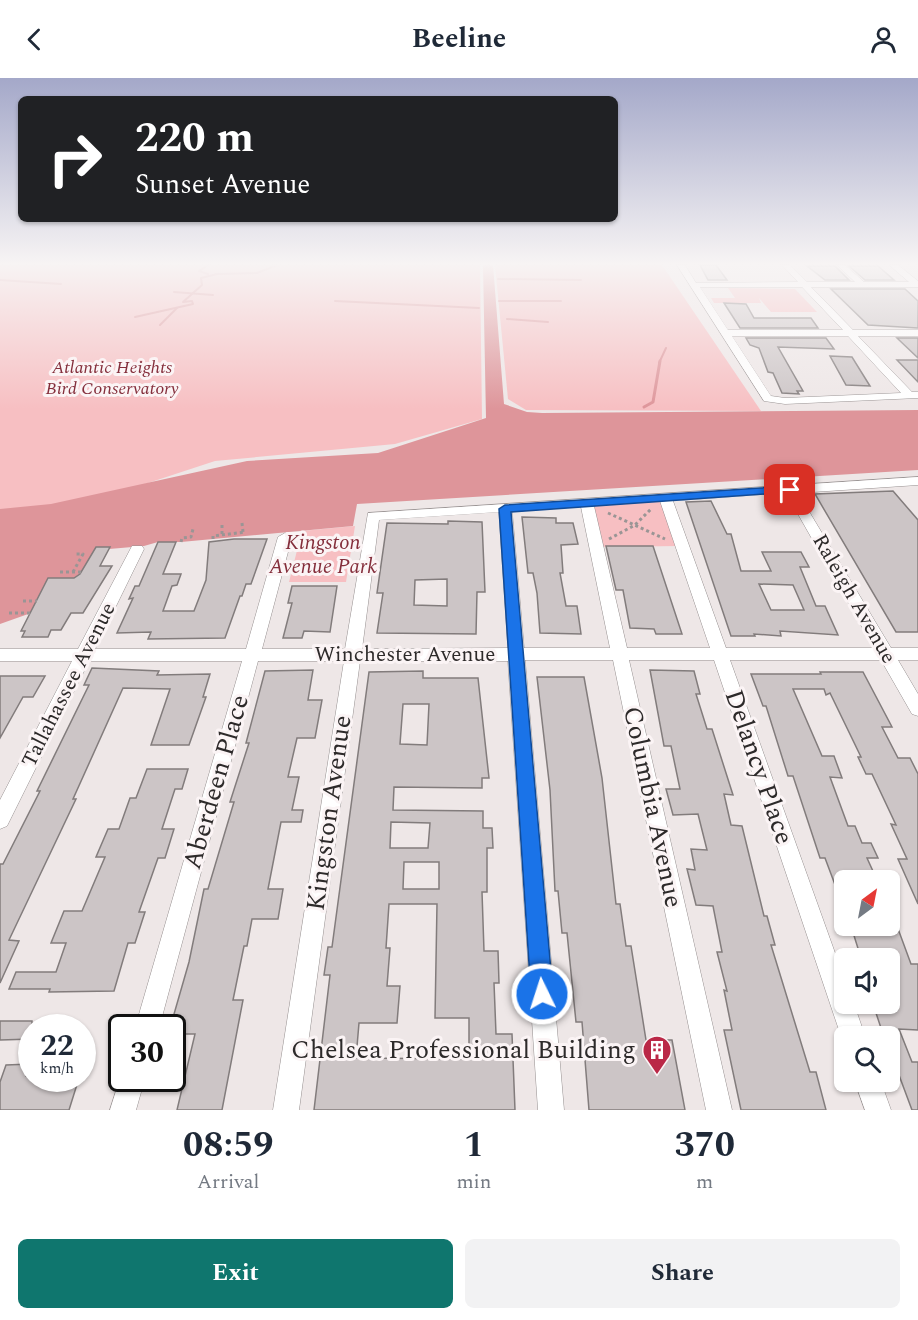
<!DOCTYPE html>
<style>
body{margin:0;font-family:Spectral,serif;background:#f2f2f3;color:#1f2937;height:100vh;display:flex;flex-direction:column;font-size:22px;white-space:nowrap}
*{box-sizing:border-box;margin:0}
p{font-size:20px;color:#747a83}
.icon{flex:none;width:33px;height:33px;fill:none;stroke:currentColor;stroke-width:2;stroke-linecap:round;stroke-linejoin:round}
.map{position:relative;height:1032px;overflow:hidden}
.panel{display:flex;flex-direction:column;background:#fff;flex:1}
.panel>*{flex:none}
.banner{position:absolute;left:18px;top:18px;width:600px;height:126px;border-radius:9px;box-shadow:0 2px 4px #0004;background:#202124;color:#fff;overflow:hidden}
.needle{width:39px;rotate:32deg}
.controls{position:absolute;left:834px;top:792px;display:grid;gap:12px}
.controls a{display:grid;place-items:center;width:66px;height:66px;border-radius:9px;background:#fff;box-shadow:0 2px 4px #0004;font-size:30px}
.speed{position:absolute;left:18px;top:936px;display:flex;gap:12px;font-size:30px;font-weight:700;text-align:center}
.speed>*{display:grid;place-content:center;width:78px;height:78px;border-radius:50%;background:#fff;box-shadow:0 2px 4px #0004;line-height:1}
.speed small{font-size:15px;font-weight:400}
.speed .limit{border:3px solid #111;border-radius:9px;background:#fff;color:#111}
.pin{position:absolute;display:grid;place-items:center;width:51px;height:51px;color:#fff;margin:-26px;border-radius:12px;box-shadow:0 3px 9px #0006}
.me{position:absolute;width:66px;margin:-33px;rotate:356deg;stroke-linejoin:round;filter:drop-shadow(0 0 4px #0008)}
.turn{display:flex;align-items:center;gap:21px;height:126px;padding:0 18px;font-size:27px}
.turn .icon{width:78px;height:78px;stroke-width:2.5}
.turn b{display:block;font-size:42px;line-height:51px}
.eta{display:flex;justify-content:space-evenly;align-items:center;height:102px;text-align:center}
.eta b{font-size:36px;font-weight:700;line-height:42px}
.cta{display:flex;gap:12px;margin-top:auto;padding:12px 18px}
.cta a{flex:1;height:69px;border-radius:9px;background:#0f766e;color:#fff;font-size:24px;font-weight:700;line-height:69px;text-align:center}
.cta a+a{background:#f2f2f3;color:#1f2937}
header{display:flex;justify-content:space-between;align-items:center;height:78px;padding:0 18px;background:#fff;font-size:27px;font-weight:700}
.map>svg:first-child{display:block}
.green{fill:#f7bfc2}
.water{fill:#de959a}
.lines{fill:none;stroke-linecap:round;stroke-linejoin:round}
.stream-far1{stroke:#de959a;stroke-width:2}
.stream{stroke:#de959a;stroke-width:3}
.building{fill:#ccc5c6;stroke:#827c7c;stroke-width:1.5;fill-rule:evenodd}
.minor-casing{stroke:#969090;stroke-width:1}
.path{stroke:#9a9595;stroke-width:3;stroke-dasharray:3 3;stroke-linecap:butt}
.minor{fill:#fff;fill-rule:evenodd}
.route{fill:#1a73e8;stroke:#114b97;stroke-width:1.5}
.labels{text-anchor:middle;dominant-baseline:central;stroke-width:6;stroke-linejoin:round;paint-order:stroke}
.far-park-label{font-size:18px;font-style:italic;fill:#842e3b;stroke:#fbf4f5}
.park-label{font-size:21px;font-style:italic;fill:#842e3b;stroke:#fbf4f5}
.street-label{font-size:21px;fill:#2d2a2a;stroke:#fbf4f5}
.near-street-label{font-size:26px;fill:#2d2a2a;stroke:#fbf4f5}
.near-poi-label{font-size:26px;fill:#2d2a2a;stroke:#fbf4f5;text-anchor:end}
</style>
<header><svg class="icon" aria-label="back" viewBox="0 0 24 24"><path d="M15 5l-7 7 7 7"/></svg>Beeline<svg class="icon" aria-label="person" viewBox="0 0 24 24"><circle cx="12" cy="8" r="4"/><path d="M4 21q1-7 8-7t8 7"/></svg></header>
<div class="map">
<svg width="918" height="1032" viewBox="0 0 918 1032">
<rect width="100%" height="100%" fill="#eee7e7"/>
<!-- green -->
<g class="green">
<path d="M0 187H480L482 341 395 366 215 383 78 428 0 441Z"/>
<path d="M495 187H662L761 333 526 332 508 321Z"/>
<path d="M728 210 795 211 817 234H771L759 220 761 225H714L711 220H735Z"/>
<path d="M665 419 681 468 596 469 587 425Z"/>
<path d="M355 448 346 504H289L302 453Z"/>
</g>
<!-- water -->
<path class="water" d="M483 187H493L504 326 527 334 542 335 918 332V392L357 426 353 448 181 464H158L144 468 109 471 96 469 86 492 74 500H48L31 535 0 546V431L51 426 247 383 378 375 486 340Z"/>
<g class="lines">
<!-- stream-far1 -->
<g class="stream-far1">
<path d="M208 187 199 193 208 196"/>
<path d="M216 196 257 195 277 187"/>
<path d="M498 201 581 202"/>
<path d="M0 202 61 206"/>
<path d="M174 214 213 217"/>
<path d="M335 223 479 230"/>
<path d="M499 223H561"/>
<path d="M135 239 193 226 192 223 183 224 202 207 201 200 217 196"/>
<path d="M507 241 548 244"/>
<path d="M160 247 177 230"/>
<path d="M659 285 666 270"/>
</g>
<!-- stream -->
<path class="stream" d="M644 329 653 324 660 283"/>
</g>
<!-- building -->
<g class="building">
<path d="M700 187H716L727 202H708Z"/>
<path d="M807 188H835L849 202H825Z"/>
<path d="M849 188H878L894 202H865Z"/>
<path d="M831 211H905L918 223V250L868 247Z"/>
<path d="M724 225 746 226 754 240H811L818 250H740Z"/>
<path d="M746 260H826L834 271 778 269 803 313H797L799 316 782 315 773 295 768 294 759 270 750 267Z"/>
<path d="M897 260H918V280Z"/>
<path d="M830 278 852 279 870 308 846 307Z"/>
<path d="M897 282H918V304Z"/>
<path d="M893 413 918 442V554H896L815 416Z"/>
<path d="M711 423 727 456H731L741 493H771L762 474H801L809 489H800L816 528H825L838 557 780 553 781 558 754 556 755 558H731L686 424ZM759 506 793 507 804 532H771Z"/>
<path d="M522 439 556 440V445H573L578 466 561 467 563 495H560L566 528H577L581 556 540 555 537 515 533 495H528Z"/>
<path d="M448 443 482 444 485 514H477L476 556 377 555 383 515H377L387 445 448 446ZM447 501V528L414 527 415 502Z"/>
<path d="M234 461H267L251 506H246L242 518H240L225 560 148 561 151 554 117 555 133 520 129 521 135 508H139L158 464H176L163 496H181L177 507 172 508 163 533H194L206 502 209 464Z"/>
<path d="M606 468H653L682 556H656L654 551 630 550 623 512H616Z"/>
<path d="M96 469H110L100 488H112L83 535H71L61 552H51L48 559H22L25 553H21L48 500H74L80 496Z"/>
<path d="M292 508H337L330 554 304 553 302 560H283L292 525H288Z"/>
<path d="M92 590 159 593 157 597 210 596 203 619H206L189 667H151L170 611 123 610 73 721H76L9 862 19 863 0 905V786H3L40 713H37L89 607H84Z"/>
<path d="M313 592 308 622H322L315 660H297L288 699H299L292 732H303L301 744H281L268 811H283L278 841H252L247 868H244L233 922H243L222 1032H177L195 956H172V950H170L189 884 204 811H208L234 724H230L249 665H246L265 593Z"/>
<path d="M650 592 694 593 700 616H696L707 651H712L733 717 724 716 731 747 742 748 764 838H767L775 867H771L810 994H816L826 1032H741L724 952H732L724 912 727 913 717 874H722L713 828 696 827 687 791 695 792 691 771 707 772 698 736 673 737 666 711H680L671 668H664Z"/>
<path d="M423 593V600H478L489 700H482V710L394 709 393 732 483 733V750H492L493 770H487V814H482L484 873H498L499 905H494L496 956H512L515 1032H314L330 897H324L328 869H332L369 594ZM403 626H429L427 667 400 666ZM391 744 430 745 428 770H390ZM404 784H439V811H403ZM389 826H437L435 940H469V981L356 980 359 945H397L400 908H387L390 870H386Z"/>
<path d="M820 594H863L892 649H882L898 680H910L918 696V826L898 781H907L891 746 896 747 872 696H866L858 679H861L830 615 826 617 824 611H793L822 678H834L842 700 830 699 848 748H855L862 765H871L878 780H867L877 802H844L843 828 825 780H820L793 698H788L766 628H763L751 596H821Z"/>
<path d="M0 598H45L33 619H23L0 660Z"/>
<path d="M537 599H584L602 700 616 826H620L626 868H631L646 962H672L685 1032H589L582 944H576L567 855H562L558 813H555L550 712Z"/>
<path d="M147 691H188L182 711H175L162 751H174L165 780H158L139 834H145L135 865H128L114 913 49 914 50 911H9L16 894H56L66 865H51L64 833H82L105 779H96L108 751H119L130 720H136Z"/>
<path d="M851 848H897L911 886H918V952L899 951 912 984H918V1032H912L890 973V950H881L873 926H890V880H861Z"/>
<path d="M0 943H32V961L0 962Z"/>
<path d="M30 986 26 998H32V1000H79L69 1032H0V1004L6 987Z"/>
</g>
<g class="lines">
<!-- minor casing -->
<g class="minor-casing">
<g id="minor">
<path d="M677 187H685L696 205 798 204 782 187H790L807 204H855L837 187H845L864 204H909L889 187H898L918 203V209H811L853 252H918V258H858L912 314H918V320L785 326 764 323ZM700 209H802L843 252H728ZM732 258H848L901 315 785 320 771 318Z"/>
<path d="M918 399V407L798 415 891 570H918V582H898L918 616V638L912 636 881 582H730L844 900V926H854L865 958H844V967L841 958 714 582H629L732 1032H706L613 582H525L564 1032H538L508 583H360L299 1032H273L344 583H258L159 950H135L242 583H89L7 748 0 751V722L72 583H0V571H78L132 468H142L144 471 95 571H246L278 459 285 455 292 459 262 571H345L368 435ZM786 415 874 570H726L673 423ZM660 423 710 570H627L594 428ZM581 429 610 570H524L512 433ZM499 434 508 570 362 571 379 442Z"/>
<path d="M122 994V1000H145L136 1032H110Z"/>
<path d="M855 1004H881L891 1032H865Z"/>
</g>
</g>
<!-- path -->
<g class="path">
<path d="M608 435 665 461"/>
<path d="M242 445 243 454"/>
<path d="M222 447V457"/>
<path d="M213 461V458L245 454"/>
<path d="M609 461 635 447 652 430"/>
<path d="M181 464 182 460 191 459 193 451"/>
<path d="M60 494H82"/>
<path d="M73 494 83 476H75"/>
<path d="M23 523H37"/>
<path d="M9 535H31"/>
</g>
<!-- minor -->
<use href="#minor" class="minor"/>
</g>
<!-- sky -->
<linearGradient id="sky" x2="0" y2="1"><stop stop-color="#a4a8c9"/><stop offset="0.56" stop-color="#f7f4f4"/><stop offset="1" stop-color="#f7f4f4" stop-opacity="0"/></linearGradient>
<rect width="918" height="331" fill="url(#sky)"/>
<!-- route -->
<path class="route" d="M790 408 796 412 794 414 511 434 553 916 550 923 542 926 535 923 531 916 499 431 505 427Z"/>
<!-- icons -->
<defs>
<g id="building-pin" transform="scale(1.5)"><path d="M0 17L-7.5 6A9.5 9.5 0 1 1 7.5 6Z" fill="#ba2847" stroke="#fbf4f5"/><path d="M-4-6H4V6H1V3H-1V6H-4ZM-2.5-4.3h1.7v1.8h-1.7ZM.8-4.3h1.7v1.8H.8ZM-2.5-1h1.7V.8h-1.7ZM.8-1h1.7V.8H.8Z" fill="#fff"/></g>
</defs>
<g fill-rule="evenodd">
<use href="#building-pin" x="657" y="972"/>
</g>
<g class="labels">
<!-- far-park labels -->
<g class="far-park-label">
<text x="112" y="289">Atlantic Heights<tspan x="112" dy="21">Bird Conservatory</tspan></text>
</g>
<!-- park labels -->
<g class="park-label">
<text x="323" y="465">Kingston<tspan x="323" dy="24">Avenue Park</tspan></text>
</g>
<!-- street labels -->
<g class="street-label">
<text transform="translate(854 521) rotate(60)">Raleigh Avenue</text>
<text x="405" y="577">Winchester Avenue</text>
<text transform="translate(69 607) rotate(-63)">Tallahassee Avenue</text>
</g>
<!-- near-street labels -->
<g class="near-street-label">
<text transform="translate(759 689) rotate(71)">Delancy Place</text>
<text transform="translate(216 704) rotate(-74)">Aberdeen Place</text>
<text transform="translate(653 729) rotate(78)">Columbia Avenue</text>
<text transform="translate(329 735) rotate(-82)">Kingston Avenue</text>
</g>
<!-- near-poi labels -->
<g class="near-poi-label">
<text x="636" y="972">Chelsea Professional Building</text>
</g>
</g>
</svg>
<div class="controls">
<a><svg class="needle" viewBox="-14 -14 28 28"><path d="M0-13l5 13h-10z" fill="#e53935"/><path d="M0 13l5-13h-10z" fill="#747a83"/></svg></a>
<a><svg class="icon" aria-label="sound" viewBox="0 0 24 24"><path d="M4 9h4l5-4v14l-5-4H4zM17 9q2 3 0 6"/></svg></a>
<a><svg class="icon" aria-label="search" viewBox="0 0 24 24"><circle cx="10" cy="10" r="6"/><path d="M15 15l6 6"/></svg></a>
</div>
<div class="speed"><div>22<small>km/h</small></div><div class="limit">30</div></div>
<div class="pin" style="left:790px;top:412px;background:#d93025"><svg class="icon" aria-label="arrive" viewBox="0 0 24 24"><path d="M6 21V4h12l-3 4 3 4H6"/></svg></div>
<svg class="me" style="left:542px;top:916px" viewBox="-20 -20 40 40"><circle r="17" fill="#1a73e8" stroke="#fff" stroke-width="3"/><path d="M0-11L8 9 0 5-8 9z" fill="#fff"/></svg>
<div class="banner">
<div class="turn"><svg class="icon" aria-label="right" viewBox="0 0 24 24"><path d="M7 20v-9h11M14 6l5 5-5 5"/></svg><div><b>220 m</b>Sunset Avenue</div></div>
</div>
</div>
<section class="panel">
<div class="eta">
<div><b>08:59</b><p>Arrival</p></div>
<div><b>1</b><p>min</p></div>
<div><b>370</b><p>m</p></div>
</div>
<div class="cta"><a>Exit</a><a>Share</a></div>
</section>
